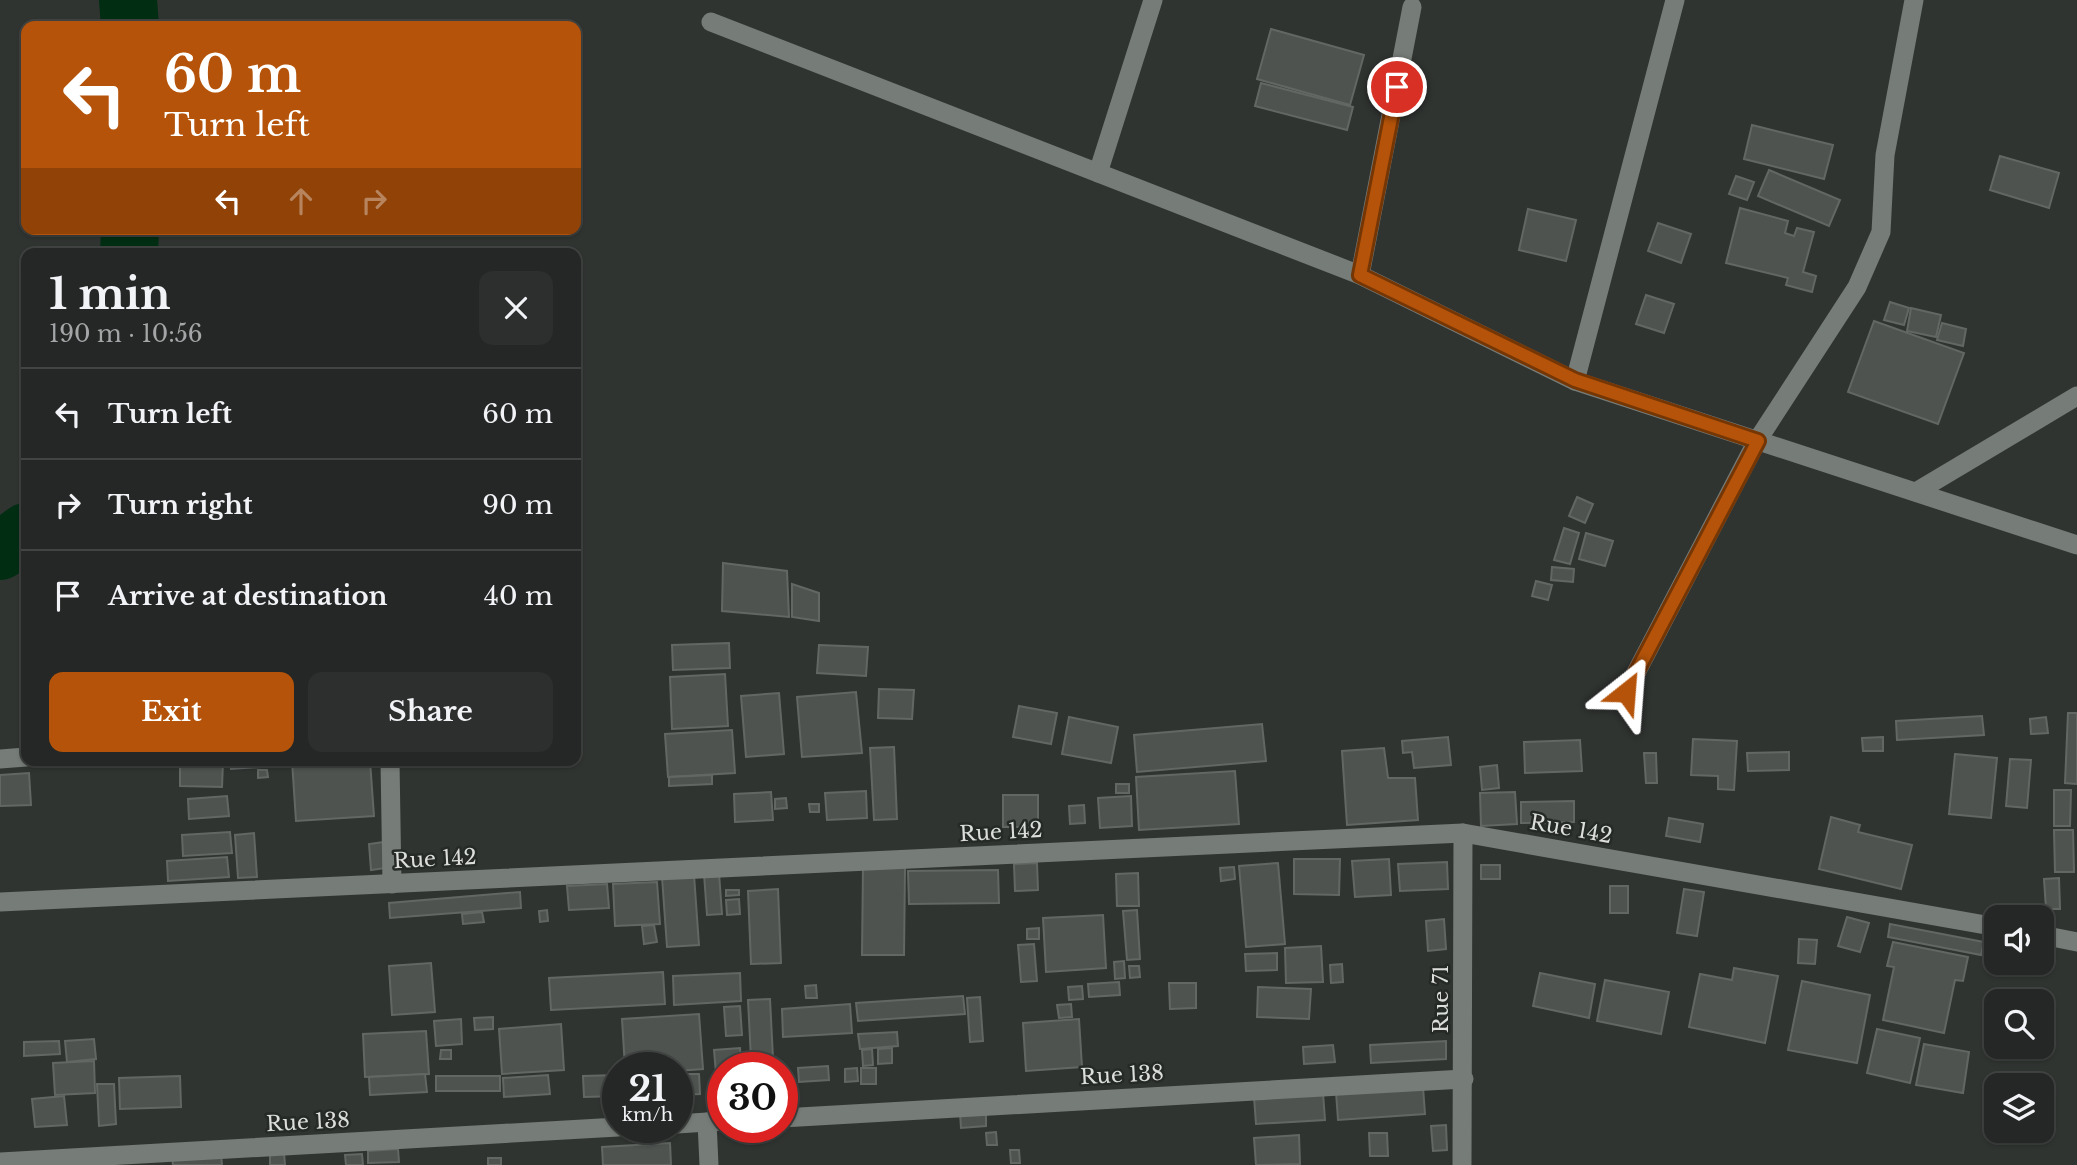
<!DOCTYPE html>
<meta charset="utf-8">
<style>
body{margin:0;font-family:"Libre Baskerville",serif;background:#2c2f2d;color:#f1f3f6;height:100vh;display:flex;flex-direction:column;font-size:26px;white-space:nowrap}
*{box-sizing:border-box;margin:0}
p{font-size:23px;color:#a3a5a7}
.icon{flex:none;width:38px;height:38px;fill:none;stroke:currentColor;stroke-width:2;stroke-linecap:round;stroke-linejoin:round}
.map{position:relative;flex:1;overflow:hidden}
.side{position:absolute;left:21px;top:248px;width:560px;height:518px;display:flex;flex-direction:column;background:#242725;border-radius:14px;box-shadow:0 2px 5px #0004,0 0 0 2px #414442}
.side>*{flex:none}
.hud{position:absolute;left:21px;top:21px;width:560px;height:214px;border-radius:14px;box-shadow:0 2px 5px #0004,0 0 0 2px #414442;background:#b45309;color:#fff;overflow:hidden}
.buttons{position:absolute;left:1984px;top:905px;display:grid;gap:14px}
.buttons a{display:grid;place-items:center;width:70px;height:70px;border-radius:14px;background:#242725;box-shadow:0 2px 5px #0004,0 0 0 2px #414442;font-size:35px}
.speed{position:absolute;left:602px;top:1052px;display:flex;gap:14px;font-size:35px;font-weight:700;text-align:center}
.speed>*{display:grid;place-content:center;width:91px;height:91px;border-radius:50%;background:#242725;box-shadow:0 2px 5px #0004,0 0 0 2px #414442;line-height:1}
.speed small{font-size:18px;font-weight:400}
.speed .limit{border:10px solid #d22;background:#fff;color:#111}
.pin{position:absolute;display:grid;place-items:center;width:60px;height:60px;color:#fff;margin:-30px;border:4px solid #fff;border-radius:50%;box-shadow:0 2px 7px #0007}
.me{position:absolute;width:77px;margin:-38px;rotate:28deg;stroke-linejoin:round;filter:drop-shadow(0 0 5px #0008)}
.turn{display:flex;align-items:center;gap:24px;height:147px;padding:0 28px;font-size:32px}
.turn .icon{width:91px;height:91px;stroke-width:2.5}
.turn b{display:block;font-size:49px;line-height:60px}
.lanes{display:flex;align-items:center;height:66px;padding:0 28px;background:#0003;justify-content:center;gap:35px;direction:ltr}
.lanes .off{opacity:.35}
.round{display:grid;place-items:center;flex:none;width:74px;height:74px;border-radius:14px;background:#2c2f2d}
.overview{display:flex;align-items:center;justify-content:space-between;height:119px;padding:0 28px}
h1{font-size:42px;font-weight:800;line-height:52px}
.action{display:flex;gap:14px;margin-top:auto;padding:14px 28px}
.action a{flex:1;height:80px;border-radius:14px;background:#b45309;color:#fff;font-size:28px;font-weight:800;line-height:80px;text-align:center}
.action a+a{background:#2c2f2d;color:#f1f3f6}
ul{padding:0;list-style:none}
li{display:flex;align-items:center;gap:21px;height:91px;padding:0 28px;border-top:2px solid #414442}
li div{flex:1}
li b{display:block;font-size:26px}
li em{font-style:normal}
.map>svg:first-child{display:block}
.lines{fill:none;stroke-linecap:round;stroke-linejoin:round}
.river{stroke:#012d13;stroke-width:58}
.building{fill:#4e534f;stroke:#626764;stroke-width:2}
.minor{stroke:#767c78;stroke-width:19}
.route-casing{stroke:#753606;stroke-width:18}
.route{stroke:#b45309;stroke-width:12}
.labels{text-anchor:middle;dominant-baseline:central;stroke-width:5;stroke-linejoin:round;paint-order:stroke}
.street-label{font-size:21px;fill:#dbdedb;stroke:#262a27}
</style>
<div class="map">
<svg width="2077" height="1165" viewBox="0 0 2077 1165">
<rect width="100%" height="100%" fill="#303431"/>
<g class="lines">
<!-- river -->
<g class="river">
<path d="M128 0 130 26"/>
<path d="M129 254 130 229"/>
<path d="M0 551 26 532"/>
</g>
</g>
<!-- building -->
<g class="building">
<path d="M1271 29 1364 55 1350 105 1257 79Z"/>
<path d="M1261 83 1353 107 1347 130 1255 106Z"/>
<path d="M1752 125 1833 145 1824 179 1744 159Z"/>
<path d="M2000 156 2059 173 2049 208 1990 190Z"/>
<path d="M1769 170 1840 200 1829 226 1758 196Z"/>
<path d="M1736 176 1754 182 1747 200 1729 194Z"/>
<path d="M1740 208 1788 221 1785 233 1794 236 1797 228 1814 232 1803 272 1816 276 1812 292 1786 285 1788 278 1726 263Z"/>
<path d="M1528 209 1576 220 1566 261 1519 250Z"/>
<path d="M1658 223 1691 234 1681 263 1648 251Z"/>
<path d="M1646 295 1674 304 1664 333 1636 324Z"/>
<path d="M1890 302 1909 308 1904 325 1884 320Z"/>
<path d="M1911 308 1941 315 1936 337 1907 331Z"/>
<path d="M1874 321 1964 353 1938 424 1848 392Z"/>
<path d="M1942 323 1966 329 1963 346 1937 340Z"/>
<path d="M1577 497 1593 504 1585 523 1569 516Z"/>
<path d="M1564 528 1579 533 1570 564 1554 560Z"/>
<path d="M1586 533 1613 541 1605 566 1579 559Z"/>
<path d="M723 563 787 571 789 617 722 611Z"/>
<path d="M1552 567 1574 569 1573 582 1551 580Z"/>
<path d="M1536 581 1552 585 1548 600 1532 596Z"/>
<path d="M792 584 819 593V621L792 617Z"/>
<path d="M729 643 730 668 673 670 672 645Z"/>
<path d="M819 645 868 647 866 676 817 673Z"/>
<path d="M725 674 728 726 672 729 670 677Z"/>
<path d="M879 689 914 690 912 719 878 718Z"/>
<path d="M856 692 862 753 802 757 797 697Z"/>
<path d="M779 693 784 754 746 757 741 696Z"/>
<path d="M1019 706 1057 713 1051 744 1013 737Z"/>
<path d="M2068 713H2077V784L2065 783Z"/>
<path d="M1982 716 1984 735 1897 740 1896 721Z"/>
<path d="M1069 717 1118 727 1111 763 1062 754Z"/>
<path d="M2046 717 2048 733 2031 734 2030 719Z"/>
<path d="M1262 724 1266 761 1137 772 1134 735Z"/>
<path d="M732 730 735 773 668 777 665 734Z"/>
<path d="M1448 737 1451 765 1414 768 1412 752 1403 753 1402 741Z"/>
<path d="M1883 737V751H1863L1862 738Z"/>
<path d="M1693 739 1737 741 1734 790 1718 789V776L1691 775Z"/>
<path d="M1580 740 1582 771 1525 773 1524 742Z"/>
<path d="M894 747 897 819 874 820 870 748Z"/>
<path d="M1384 748 1388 778H1415L1418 820 1347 825 1342 751Z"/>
<path d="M1789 752V770L1748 771 1747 753Z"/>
<path d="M1644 753H1656L1657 783H1646Z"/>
<path d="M1955 754 1997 758 1991 818 1949 814Z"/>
<path d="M2010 759 2031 760 2027 808 2006 806Z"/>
<path d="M180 761H223L222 787 180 786Z"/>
<path d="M231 761H260L261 767 231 769Z"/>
<path d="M292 761H370L374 816 296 821Z"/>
<path d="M1497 765 1499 788 1482 790 1480 767Z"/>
<path d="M258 770H267L268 777 258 778Z"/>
<path d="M1235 771 1239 824 1139 830 1136 777Z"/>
<path d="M29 773 31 805 0 806V775Z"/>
<path d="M712 775V784L669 786V777Z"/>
<rect x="1116" y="784" width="13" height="9"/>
<path d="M2054 790H2071L2070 826H2054Z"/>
<path d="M866 791 867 818 827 820 825 793Z"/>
<path d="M771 792 773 820 735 822 734 794Z"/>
<path d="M1515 792 1517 824 1481 826 1480 793Z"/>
<rect x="1003" y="795" width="35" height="32"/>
<path d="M227 796 229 816 189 819 188 799Z"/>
<path d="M1131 796 1132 826 1100 828 1098 798Z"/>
<path d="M786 798 787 808 775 809V799Z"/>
<path d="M1574 801V822L1521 823V802Z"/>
<path d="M809 804H819V812H810Z"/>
<path d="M1084 805 1085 823 1070 824 1069 806Z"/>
<path d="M1831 817 1860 825 1858 832 1912 845 1901 889 1819 869Z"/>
<path d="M1669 818 1703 824 1700 842 1666 836Z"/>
<path d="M2054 830H2073L2074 872H2055Z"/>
<path d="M230 832 232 853 183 856 182 835Z"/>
<path d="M254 833 257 877 238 878 235 835Z"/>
<path d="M384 842 386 868 371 870 369 844Z"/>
<path d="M227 857 229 877 168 881 167 861Z"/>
<path d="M1294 859H1340L1339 895 1294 894Z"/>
<path d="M1389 859 1391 895 1355 897 1352 861Z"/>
<path d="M1447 862 1448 889 1400 891 1398 864Z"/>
<path d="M1037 863 1038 890 1015 891 1014 864Z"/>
<path d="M1278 863 1285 944 1246 947 1239 866Z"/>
<rect x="1481" y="865" width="19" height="14"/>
<path d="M863 866 905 867 904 955H862Z"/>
<path d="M1234 867 1235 879 1221 881 1220 868Z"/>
<path d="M998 870 999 903 909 904 908 871Z"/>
<path d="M719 873 722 914 707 915 704 874Z"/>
<path d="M1138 873 1139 906H1117L1116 874Z"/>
<path d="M694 875 699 945 667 947 662 877Z"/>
<path d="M2059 878 2060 909H2046L2044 879Z"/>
<path d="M657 882 660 924 615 926 613 884Z"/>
<path d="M607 884 609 908 569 910 567 886Z"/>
<rect x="1610" y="886" width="18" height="27"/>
<path d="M778 889 781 963 751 964 748 891Z"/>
<path d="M1684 889 1704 892 1697 936 1677 933Z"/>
<path d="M726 890H739V895L726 896Z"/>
<path d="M520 892 521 908 390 918 389 903Z"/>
<path d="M739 899 740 914 727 915 726 900Z"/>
<path d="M547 910 548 921 540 922 539 911Z"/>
<path d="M1137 910 1140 959 1127 960 1123 911Z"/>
<path d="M482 912 484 922 463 924 462 914Z"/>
<path d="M1103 915 1106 968 1046 972 1043 918Z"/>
<path d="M1847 917 1869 923 1860 952 1838 946Z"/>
<path d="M1444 919 1446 949 1428 951 1426 921Z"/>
<path d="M1890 924 1984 942 1981 955 1888 937Z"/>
<path d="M654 925 657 942 644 944 642 926Z"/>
<path d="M1039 928V939H1027V929Z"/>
<path d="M1799 939 1817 940 1815 964 1798 963Z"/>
<path d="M1893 942 1968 957 1963 981 1955 980 1944 1033 1883 1020 1894 967 1887 966Z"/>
<path d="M1034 944 1037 981 1021 982 1018 945Z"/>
<path d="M1321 946 1323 982 1286 983 1285 948Z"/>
<path d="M1277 953V970L1246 971 1245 954Z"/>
<path d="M1124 961 1125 978 1115 979 1114 962Z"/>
<path d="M431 963 435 1012 392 1015 389 966Z"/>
<path d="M1342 964 1343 982 1331 983 1330 965Z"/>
<path d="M1129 966H1139L1140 977 1130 978Z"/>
<path d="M1734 968 1778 976 1765 1043 1689 1027 1700 974 1732 980Z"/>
<path d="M663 972 665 1004 551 1010 549 978Z"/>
<path d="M740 973 741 1001 674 1005 673 976Z"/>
<path d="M1540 973 1595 984 1589 1018 1533 1006Z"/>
<path d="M1605 980 1669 992 1661 1034 1597 1021Z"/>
<path d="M1802 981 1870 995 1857 1063 1788 1050Z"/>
<path d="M1119 982 1120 995 1089 997 1088 984Z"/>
<path d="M1169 983H1196V1008L1170 1009Z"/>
<path d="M816 985 817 998H806L805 986Z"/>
<path d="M1082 986 1083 999 1069 1000 1068 987Z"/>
<path d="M1258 987 1311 989 1309 1019 1257 1017Z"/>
<path d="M963 996 965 1014 858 1021 856 1003Z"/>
<path d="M980 997 983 1041 970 1042 967 998Z"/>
<path d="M770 999 773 1058 751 1059 748 1000Z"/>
<path d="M850 1004 852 1033 783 1037 782 1009Z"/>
<path d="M1071 1004 1072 1017 1059 1018 1057 1005Z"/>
<path d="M740 1006 742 1035 726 1036 724 1007Z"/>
<path d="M699 1014 703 1069 677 1071V1068H625L622 1019Z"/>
<path d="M493 1017V1029L475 1030 474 1018Z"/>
<path d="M461 1019 462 1044 436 1046 434 1021Z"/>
<path d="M1079 1019 1082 1067 1026 1071 1023 1023Z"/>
<path d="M561 1024 564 1070 502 1074 499 1029Z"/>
<path d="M1877 1029 1920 1038 1910 1083 1867 1073Z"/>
<path d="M426 1031 429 1074 365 1077 363 1034Z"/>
<path d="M897 1032 898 1046 860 1049 858 1034Z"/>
<path d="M94 1039 96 1059 67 1062 65 1041Z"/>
<path d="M59 1041 60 1054 24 1056V1042Z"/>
<path d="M1446 1041V1059L1371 1063 1370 1045Z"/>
<path d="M1924 1044 1969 1052 1963 1093 1916 1085Z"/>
<path d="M1333 1045 1335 1062 1304 1064 1303 1047Z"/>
<path d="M740 1048 741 1068H723V1096H718L714 1050Z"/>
<path d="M892 1048V1063L878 1064V1049Z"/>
<path d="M872 1049 873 1065 863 1066 862 1050Z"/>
<path d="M441 1050H451V1059H440Z"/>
<path d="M94 1061 95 1093 55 1095 53 1063Z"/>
<path d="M828 1066 829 1080 799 1082 798 1068Z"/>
<path d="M857 1068 858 1081 845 1082V1069Z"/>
<rect x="861" y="1068" width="15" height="16"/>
<path d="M425 1074 427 1092 370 1095 369 1077Z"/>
<path d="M677 1074H699L700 1094 677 1095Z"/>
<path d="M548 1075 550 1094 504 1097 503 1078Z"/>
<path d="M618 1075V1096L584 1097 583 1076Z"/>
<path d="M180 1076 181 1107 120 1109 119 1078Z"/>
<rect x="436" y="1076" width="64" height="15"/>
<path d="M97 1084H114L116 1124 99 1126Z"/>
<path d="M1423 1087 1425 1114 1338 1120 1336 1092Z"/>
<path d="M1323 1093 1325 1120 1256 1124 1254 1097Z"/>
<path d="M64 1096 67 1125 35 1127 32 1099Z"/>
<path d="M986 1112V1126L961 1128 960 1113Z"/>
<path d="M1446 1125 1447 1150 1433 1151 1431 1126Z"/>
<path d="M749 1127H763L764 1139 750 1140Z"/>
<path d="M996 1132 997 1145H987L986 1133Z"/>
<path d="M1369 1133H1387L1388 1156H1370Z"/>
<path d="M1299 1135 1300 1164 1256 1165 1254 1138Z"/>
<path d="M670 1143 671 1165H603L602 1147Z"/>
<path d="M398 1149 399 1162 368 1163V1151Z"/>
<path d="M1010 1150H1019L1020 1163H1011Z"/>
<path d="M221 1153 222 1165H173L172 1155Z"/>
<path d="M284 1153 285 1165H270V1154Z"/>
<path d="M362 1154 363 1165H346L345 1155Z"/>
<rect x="488" y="1158" width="13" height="7"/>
</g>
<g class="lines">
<!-- minor -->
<g class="minor">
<path d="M711 22 1360 275 1575 381 2077 545"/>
<path d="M1098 173 1153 0"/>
<path d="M1360 275 1412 7"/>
<path d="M1575 381 1675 0"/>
<path d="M1916 492 2077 396"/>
<path d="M1626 692 1757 441 1857 287 1881 232 1885 155 1914 0"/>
<path d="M0 759 26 757"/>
<path d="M390 761 392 884"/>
<path d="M0 902 1463 833 1997 927"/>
<path d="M2042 935 2077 942"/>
<path d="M782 1118 1464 1079"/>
<path d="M707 1122 709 1165"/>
<path d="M677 1124 723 1121"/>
<path d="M0 1162 618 1127"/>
<path d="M1462 1165 1463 833"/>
</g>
</g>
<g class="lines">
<!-- route casing -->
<g class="route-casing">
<path id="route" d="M1397 87 1360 275 1575 380 1758 441 1626 692"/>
</g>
<!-- route -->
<use href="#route" class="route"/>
</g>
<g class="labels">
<!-- street labels -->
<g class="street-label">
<text transform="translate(1571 829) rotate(10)">Rue 142</text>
<text transform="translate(1001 832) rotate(-3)">Rue 142</text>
<text transform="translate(435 859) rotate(-3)">Rue 142</text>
<text transform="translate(1441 999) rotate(-90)">Rue 71</text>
<text transform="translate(1122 1075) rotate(-3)">Rue 138</text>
<text transform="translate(308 1122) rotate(-3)">Rue 138</text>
</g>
</g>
</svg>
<div class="buttons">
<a><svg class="icon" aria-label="sound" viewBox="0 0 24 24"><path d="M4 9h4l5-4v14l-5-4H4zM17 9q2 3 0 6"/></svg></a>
<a><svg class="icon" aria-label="search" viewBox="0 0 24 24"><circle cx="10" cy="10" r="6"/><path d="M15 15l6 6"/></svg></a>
<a><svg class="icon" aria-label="layers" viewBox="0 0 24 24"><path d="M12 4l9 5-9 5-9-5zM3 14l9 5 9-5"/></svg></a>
</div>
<div class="speed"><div>21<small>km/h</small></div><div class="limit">30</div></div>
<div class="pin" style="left:1397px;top:87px;background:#d93025"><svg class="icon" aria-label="arrive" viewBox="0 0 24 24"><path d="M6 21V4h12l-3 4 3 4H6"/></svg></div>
<svg class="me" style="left:1626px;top:692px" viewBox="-20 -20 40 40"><path d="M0-17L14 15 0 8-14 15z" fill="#b45309" stroke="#fff" stroke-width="4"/></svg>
<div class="hud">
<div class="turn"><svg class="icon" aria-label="left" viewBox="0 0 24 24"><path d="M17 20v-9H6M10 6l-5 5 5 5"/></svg><div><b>60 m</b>Turn left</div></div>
<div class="lanes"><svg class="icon" aria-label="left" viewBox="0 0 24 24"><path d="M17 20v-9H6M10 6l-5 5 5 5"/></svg><svg class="icon off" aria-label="ahead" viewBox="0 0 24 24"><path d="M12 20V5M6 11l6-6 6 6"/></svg><svg class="icon off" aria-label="right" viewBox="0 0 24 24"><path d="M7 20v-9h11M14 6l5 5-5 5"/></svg></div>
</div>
<section class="side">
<div class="overview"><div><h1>1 min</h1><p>190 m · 10:56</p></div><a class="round"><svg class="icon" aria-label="close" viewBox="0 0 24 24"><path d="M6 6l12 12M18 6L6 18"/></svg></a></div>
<ul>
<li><svg class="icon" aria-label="left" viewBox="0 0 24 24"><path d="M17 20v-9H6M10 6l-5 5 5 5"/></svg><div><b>Turn left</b></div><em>60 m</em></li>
<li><svg class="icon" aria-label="right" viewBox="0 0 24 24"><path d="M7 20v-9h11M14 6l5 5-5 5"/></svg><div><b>Turn right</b></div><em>90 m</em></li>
<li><svg class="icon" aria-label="arrive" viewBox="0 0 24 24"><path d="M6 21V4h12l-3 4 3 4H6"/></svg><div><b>Arrive at destination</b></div><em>40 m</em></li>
</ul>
<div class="action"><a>Exit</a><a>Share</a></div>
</section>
</div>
